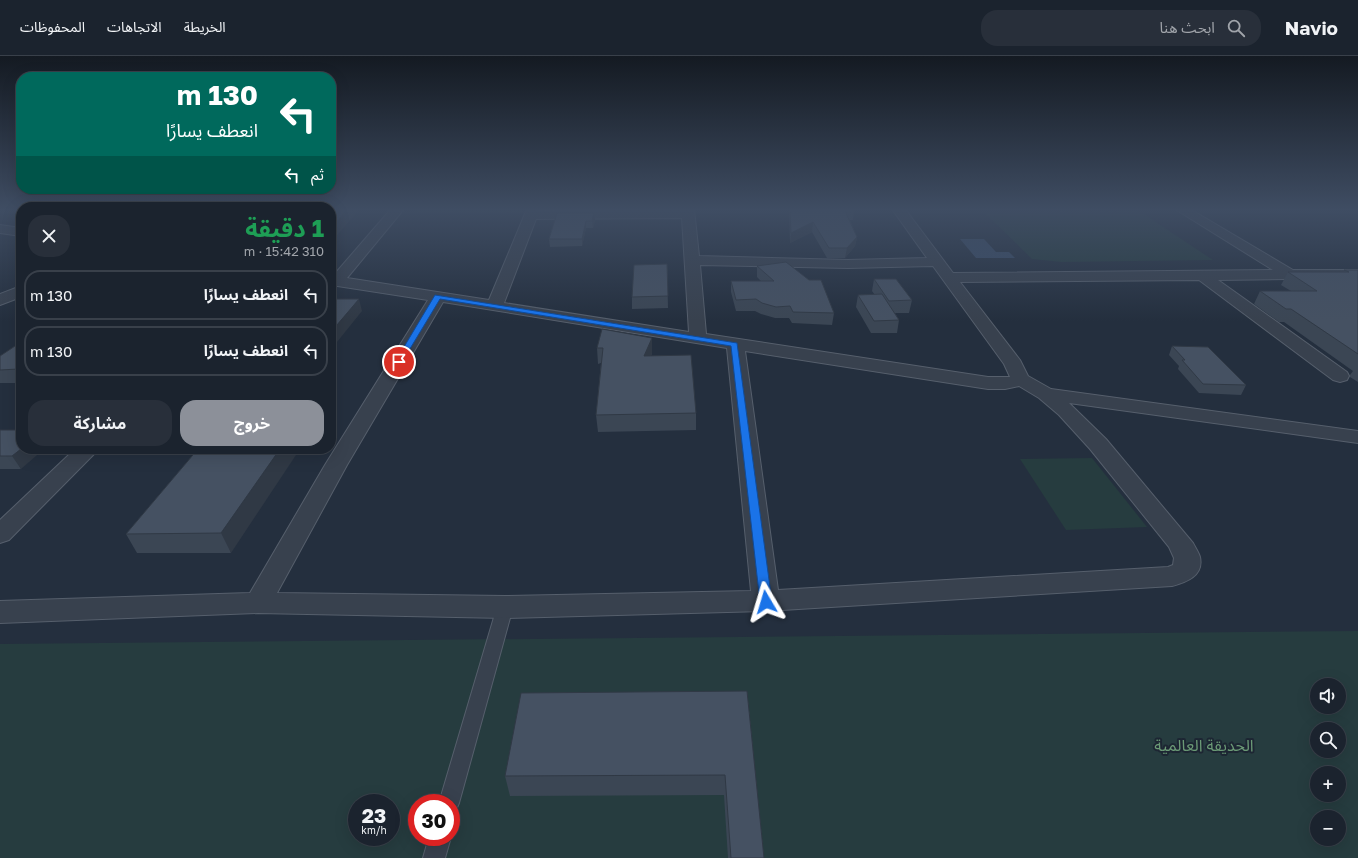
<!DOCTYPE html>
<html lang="ar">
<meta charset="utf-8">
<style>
body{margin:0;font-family:"Golos Text","Noto Sans Arabic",sans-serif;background:#282f3a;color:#f1f3f6;direction:rtl;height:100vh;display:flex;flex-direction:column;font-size:15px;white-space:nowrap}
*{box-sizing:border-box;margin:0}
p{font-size:13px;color:#a0a4aa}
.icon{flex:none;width:22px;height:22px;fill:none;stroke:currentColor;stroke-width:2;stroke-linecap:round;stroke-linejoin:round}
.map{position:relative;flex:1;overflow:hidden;direction:ltr}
.sheet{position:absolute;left:16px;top:146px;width:320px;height:252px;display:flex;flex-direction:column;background:#1b232e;border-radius:16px;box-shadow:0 4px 16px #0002,0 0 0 1px #39404a;direction:rtl}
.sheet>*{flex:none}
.hud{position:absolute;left:16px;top:16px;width:320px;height:122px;border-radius:16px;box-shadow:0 4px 16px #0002,0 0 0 1px #39404a;direction:rtl;background:#00695c;color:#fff;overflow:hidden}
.tools{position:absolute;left:1310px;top:622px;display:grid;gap:8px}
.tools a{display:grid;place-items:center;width:36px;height:36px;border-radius:50%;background:#1b232e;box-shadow:0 4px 16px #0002,0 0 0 1px #39404a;font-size:20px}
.speed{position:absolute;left:348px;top:738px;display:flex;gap:8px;font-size:20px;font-weight:700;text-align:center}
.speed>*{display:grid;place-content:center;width:52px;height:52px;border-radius:50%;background:#1b232e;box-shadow:0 4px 16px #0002,0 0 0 1px #39404a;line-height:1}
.speed small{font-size:10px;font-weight:400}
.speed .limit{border:6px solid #d22;background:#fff;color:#111}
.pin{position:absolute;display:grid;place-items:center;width:34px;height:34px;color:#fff;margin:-17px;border:2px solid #fff;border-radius:50%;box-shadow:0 1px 4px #0007}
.me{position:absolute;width:44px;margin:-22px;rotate:353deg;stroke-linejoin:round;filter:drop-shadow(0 0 3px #0008)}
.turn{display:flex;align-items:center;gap:14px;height:84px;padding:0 12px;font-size:18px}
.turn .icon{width:52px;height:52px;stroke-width:2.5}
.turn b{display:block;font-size:28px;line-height:34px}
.then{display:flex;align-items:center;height:38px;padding:0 12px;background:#0003;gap:8px;font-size:15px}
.round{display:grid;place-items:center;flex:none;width:42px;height:42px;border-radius:16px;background:#282f3a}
.headline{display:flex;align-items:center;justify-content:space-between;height:68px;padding:0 12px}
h1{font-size:24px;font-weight:700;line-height:30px;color:#1e9e55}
.primary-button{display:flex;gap:8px;margin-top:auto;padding:8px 12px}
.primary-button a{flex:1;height:46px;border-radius:16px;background:#8c9099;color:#fff;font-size:16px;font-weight:700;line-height:46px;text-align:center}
.primary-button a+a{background:#282f3a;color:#f1f3f6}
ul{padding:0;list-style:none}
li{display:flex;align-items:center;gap:12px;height:50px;margin:0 8px 6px;padding:0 4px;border:2px solid #39404a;border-radius:16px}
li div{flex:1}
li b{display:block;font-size:15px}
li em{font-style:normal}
header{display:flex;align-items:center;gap:24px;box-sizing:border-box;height:56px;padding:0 20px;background:#1b232e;border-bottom:1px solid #39404a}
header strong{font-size:19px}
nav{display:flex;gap:22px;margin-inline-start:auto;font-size:14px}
.search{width:280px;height:36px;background:#282f3a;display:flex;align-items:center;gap:10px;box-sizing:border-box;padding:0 14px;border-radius:16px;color:#a0a4aa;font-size:15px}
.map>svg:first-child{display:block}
.green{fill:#263c3f;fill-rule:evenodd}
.water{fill:#394c67}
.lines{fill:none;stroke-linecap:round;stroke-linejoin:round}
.service-casing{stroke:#565f6c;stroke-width:2}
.minor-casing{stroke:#565f6c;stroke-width:2}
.service{fill:#38414e;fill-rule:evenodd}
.minor{fill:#38414e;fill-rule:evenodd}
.wall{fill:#3b4654}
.shaded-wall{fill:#303945}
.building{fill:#455162;stroke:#303945}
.route{fill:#1a73e8;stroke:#114b97}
.labels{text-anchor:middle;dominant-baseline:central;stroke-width:4;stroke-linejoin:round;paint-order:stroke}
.near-park-label{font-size:16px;fill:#6b9a76;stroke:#1d2633}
</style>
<header>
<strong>Navio</strong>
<div class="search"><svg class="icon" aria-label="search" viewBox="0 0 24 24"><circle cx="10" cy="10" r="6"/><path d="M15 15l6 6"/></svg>ابحث هنا</div>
<nav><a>الخريطة</a><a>الاتجاهات</a><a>المحفوظات</a></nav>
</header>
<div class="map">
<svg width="1358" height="802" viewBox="0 0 1358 802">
<rect width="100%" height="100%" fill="#242f3e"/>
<!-- green -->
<g class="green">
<path d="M415 153H525L523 156 413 157Z"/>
<path d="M1139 155 1213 204 1062 206 1032 203 984 156Z"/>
<path d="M1092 402 1147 471 1066 474 1020 403Z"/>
<path d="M1358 575V802H0V588ZM1317 629H1339V651H1317ZM1317 673H1339V695H1317ZM1317 717H1339V739H1317ZM357 747H391V781H357ZM417 747H451V781H417ZM1317 761H1339V783H1317Z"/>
</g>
<!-- water -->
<path class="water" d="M960 183H984L996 196H1009L1015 202H976Z"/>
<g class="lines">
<!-- service casing -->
<g class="service-casing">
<g id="service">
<path d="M505 545 511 547 513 551 459 747 456 754 451 756V747H439L497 551 499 547Z"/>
<path d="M429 781H451L445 802H423Z"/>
</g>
</g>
<!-- minor casing -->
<g class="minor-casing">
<g id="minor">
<path d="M391 153H404L347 222 489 244 527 153H539L538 155 694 153 699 200 848 204 927 202 892 153H905L953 217 1273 214 1175 153H1190L1293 214H1358V222L1218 224 1347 316 1349 320 1347 324 1340 326 1333 324 1199 224 960 226 1020 304 1028 320 1051 333 1358 375V387L1069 347 1106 383 1193 487C1195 491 1199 497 1200 501 1204 520 1186 526 1172 530L766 555 505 562 258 557 0 567V545L250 537 325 409 428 244 331 229V219L333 220ZM682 162 689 276 504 247 536 163ZM700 209 848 212 933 210 1004 308 1010 321H988L706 278ZM443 246 727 292 751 535 505 540 277 537 347 409ZM745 295 988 333H1005L1019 330 1039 342 1059 359 1090 393 1169 491 1174 502 1173 509 1168 511 778 534Z"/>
<path d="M0 169 21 172V180L0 177Z"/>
<path d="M21 230V241L0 249V238Z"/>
<path d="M75 393H99L9 484 0 487V464Z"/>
</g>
</g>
<!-- service -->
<use href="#service" class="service"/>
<!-- minor -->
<use href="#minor" class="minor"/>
</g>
<!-- wall -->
<g class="wall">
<path d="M789 153H853L854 155 853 164H850L857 181 855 190 845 202H827L812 176 790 187Z"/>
<path d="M557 157 595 164 593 172H586L582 190 550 191 549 183Z"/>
<path d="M667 208 668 252 632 253V241Z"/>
<path d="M757 210 834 257 832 269 792 267 789 262H775L761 258 755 255H736L731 236V225H761L757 221Z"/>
<path d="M1344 214H1358V326L1350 321V319L1353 315 1284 266H1279L1254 248 1260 235H1291L1281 229 1288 216H1343Z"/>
<path d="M874 223 912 244 909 257H895L899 264 897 277H871L856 251 858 239H875L872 235Z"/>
<path d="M652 282V297L651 300 696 357V374L598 376 596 359 601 307 598 308 597 292Z"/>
<path d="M21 286V327H0V300Z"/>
<path d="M1172 290 1246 329 1241 339 1199 337 1178 313 1179 310 1169 299Z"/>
<path d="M0 374 21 413H0Z"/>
<path d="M198 393 231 497H137L126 478Z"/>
<path d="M747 635 764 802H728L724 739 510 740 505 720Z"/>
</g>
<!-- shaded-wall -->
<g class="shaded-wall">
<path d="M348 153H360L331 186V172Z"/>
<path d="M594 157 595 164 593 172 592 165Z"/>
<path d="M586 165V172L582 190V183Z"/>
<path d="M813 166 812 176 790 187 791 177Z"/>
<path d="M857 181 855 190 845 202 847 192Z"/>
<path d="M359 243 362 255 333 291 331 285V276Z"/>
<path d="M652 282V297L644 316V300Z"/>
<path d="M21 311V318L18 313Z"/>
<path d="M21 393H44L21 413 12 400Z"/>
<path d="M280 393H300L231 497 221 477Z"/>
</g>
<!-- building -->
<g class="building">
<path d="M331 153H348L331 172Z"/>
<path d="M790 153H853L854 155H845L857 181 847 192H829L813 166 791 177Z"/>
<path d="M557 157H594L592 165H586L582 183H549Z"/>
<path d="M786 206 809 224H821L834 257 793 256 790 250 776 251 762 247 756 243 736 244 731 225H774L757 210Z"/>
<path d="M667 208 668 240 632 241 634 209Z"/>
<path d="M1344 214H1358V298L1291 253H1286L1260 235H1317L1288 216H1349Z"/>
<path d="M874 223H896L912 244 889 245Z"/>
<path d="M882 238 899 264 874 265 858 239Z"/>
<path d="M331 243H359L331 276Z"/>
<path d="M602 273 652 282 644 300 691 299 696 357 596 359 603 292H597Z"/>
<path d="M21 286V311L18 313 0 314V300Z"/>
<path d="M1172 290 1208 291 1246 329 1203 328 1182 304H1185Z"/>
<path d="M0 374H21V393L12 400H0Z"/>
<path d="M198 393H280L221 477 126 478Z"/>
<path d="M747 635 764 802H731L725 719 505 720 521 637Z"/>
</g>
<!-- sky -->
<linearGradient id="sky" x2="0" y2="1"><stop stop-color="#141a22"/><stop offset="0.58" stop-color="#3f4d63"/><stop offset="1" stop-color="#3f4d63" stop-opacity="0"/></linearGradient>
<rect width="1358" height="265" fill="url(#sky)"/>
<!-- route -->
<path class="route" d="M435 239 737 287 772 546 770 549 766 550 762 549 760 546 731 290 440 243 402 306 401 307H396L395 306Z"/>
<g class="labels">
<!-- near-park labels -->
<g class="near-park-label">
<text x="1204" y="689">الحديقة العالمية</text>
</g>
</g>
</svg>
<div class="tools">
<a><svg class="icon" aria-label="sound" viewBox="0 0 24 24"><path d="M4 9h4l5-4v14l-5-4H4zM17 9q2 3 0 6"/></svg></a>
<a><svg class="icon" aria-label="search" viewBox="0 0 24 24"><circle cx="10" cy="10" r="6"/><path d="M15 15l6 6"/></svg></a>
<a>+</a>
<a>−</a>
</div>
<div class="speed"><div>23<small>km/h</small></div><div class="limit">30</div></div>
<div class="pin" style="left:399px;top:306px;background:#d93025"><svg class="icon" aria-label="arrive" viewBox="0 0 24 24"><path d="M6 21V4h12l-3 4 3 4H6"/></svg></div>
<svg class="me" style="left:766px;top:546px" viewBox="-20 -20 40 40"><path d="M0-17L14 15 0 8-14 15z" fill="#1a73e8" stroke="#fff" stroke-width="4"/></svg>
<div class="hud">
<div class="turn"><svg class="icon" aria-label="left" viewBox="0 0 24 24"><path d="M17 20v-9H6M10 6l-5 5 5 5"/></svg><div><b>130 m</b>انعطف يسارًا</div></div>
<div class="then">ثم<svg class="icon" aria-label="left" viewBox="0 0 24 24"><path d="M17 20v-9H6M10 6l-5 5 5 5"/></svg></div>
</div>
<section class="sheet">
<div class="headline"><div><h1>1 دقيقة</h1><p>310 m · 15:42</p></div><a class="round"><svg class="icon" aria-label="close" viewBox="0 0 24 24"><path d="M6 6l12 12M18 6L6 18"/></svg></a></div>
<ul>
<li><svg class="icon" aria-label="left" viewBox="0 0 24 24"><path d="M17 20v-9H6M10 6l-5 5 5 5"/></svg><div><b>انعطف يسارًا</b></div><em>130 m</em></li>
<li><svg class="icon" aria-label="left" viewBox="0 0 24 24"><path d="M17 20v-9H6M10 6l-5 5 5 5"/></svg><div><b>انعطف يسارًا</b></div><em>130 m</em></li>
</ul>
<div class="primary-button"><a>خروج</a><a>مشاركة</a></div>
</section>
</div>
